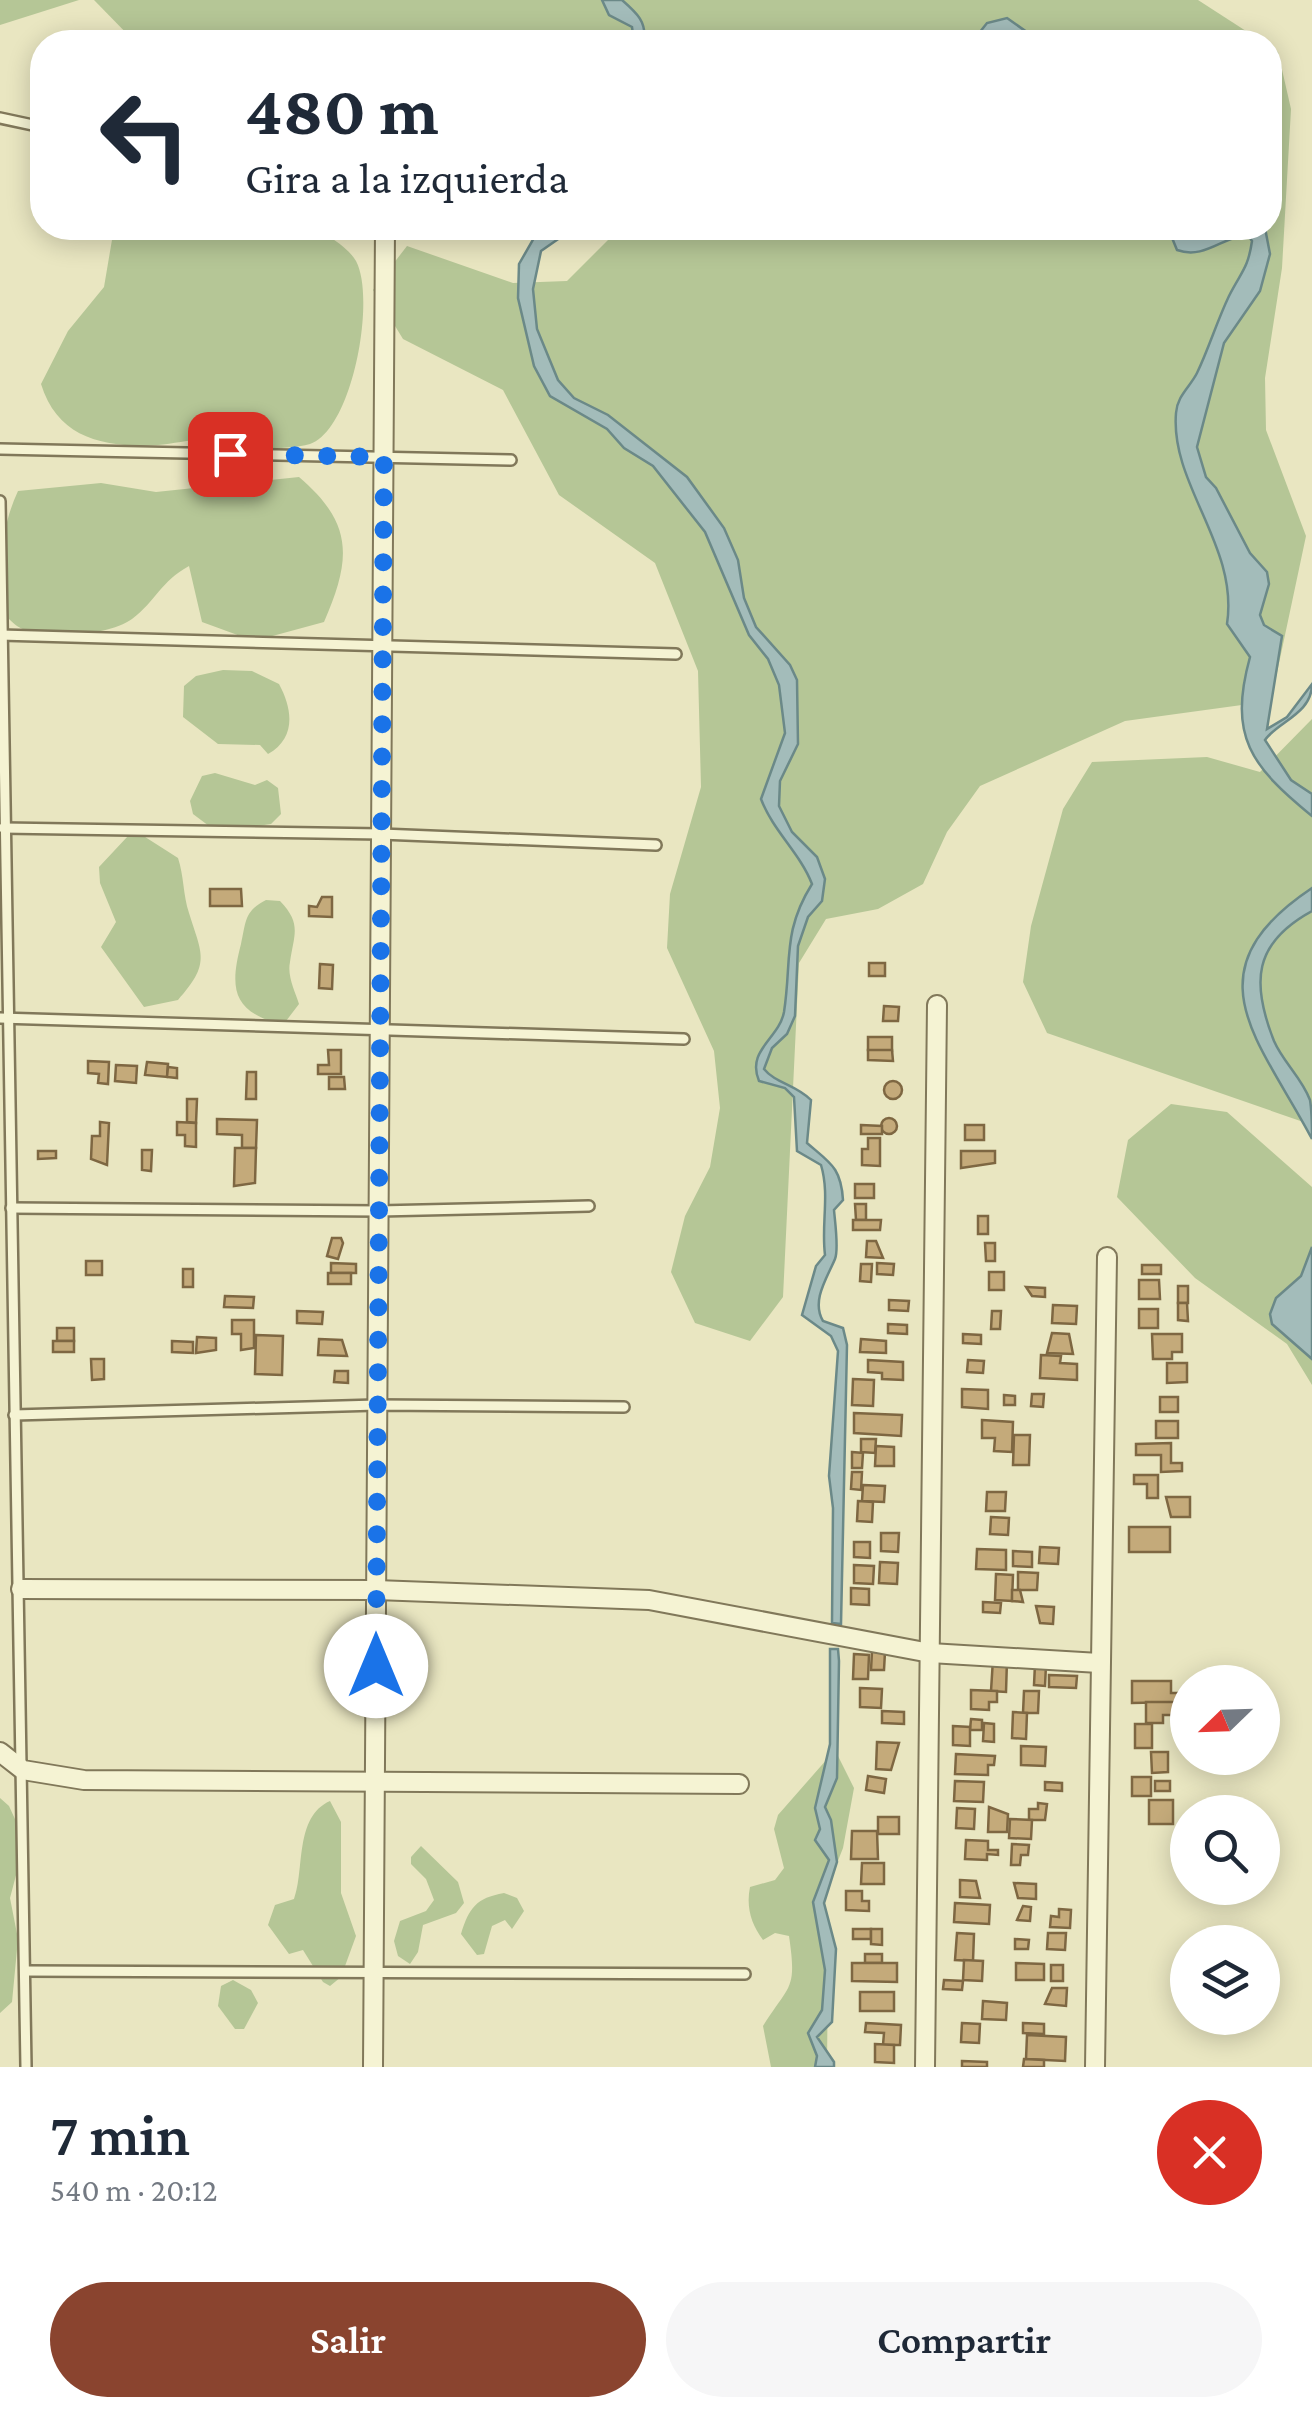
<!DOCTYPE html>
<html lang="es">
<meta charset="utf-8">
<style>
body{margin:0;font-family:"Crimson Pro",serif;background:#f6f6f7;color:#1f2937;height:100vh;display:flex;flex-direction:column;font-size:38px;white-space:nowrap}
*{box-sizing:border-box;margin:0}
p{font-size:32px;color:#747a83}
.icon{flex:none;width:55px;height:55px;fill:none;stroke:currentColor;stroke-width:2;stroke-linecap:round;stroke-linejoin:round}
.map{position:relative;height:2067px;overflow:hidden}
.side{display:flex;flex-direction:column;background:#fff;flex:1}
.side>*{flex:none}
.top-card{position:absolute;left:30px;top:30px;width:1252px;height:210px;border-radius:40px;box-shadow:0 5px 25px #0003;background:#fff;color:#1f2937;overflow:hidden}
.needle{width:65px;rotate:247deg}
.fabs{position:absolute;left:1170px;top:1665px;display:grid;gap:20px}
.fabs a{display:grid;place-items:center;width:110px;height:110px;border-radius:50%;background:#fff;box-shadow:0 5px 25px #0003;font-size:50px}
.pin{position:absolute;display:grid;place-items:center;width:85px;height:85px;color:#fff;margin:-42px;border-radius:20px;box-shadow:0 5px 15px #0006}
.me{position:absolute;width:110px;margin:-55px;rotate:0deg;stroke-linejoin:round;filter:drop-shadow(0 0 8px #0008)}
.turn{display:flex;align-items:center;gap:35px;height:210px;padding:0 50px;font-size:45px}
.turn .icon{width:130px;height:130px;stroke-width:2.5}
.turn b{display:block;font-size:70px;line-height:85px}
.round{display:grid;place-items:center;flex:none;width:105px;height:105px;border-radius:52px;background:#f6f6f7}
.headline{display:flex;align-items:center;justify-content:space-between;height:170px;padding:0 50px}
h1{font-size:60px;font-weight:600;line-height:75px}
.primary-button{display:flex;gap:20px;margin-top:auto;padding:20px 50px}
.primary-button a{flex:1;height:115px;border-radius:60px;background:#8a442f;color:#fff;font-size:40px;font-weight:600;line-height:115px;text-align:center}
.primary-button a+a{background:#f6f6f7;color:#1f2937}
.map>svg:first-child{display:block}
.green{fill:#b5c696}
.water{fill:#a3bcba;stroke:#6b8988;stroke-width:2.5}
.building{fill:#c4aa7a;stroke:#7e6742;stroke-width:2.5}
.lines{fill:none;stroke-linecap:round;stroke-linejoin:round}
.lane-casing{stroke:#81785a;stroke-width:14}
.street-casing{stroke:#81785a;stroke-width:22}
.lane{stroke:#f5f3d3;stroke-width:9}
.street{stroke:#f5f3d3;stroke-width:18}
.route{stroke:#1a73e8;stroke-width:18;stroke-dasharray:0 32.4}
</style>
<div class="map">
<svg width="1312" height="2067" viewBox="0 0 1312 2067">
<rect width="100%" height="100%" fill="#e9e6c1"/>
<!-- green -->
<g class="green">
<path d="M0 0H79L0 25Z"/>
<path d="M94 0H1198L1263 42H135Z"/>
<path d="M1270 47 1278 52 1291 109 1282 268 1265 378 1266 430 1306 536 1271 701 1125 721 980 786 947 832 923 884 878 909 826 919 799 963 783 1297 750 1341 695 1323 671 1272 685 1216 710 1167 720 1108 714 1051 667 948 670 894 701 787 698 671 655 563 559 495 503 390 403 339 373 290 407 246 513 283 567 281 608 240 578 228H1270Z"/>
<path d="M114 228H315C328 236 348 247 356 261 376 298 353 429 310 444 292 449 259 449 241 448 231 447 221 441 211 440 194 438 175 444 158 445 105 448 58 439 41 384L68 331 104 287Z"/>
<path d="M299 477C353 523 352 558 324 622L254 641 202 622 189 566C161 581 155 602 132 619 109 636 40 641 17 626 11 622 5 614 0 609 0 565 0 530 18 491L101 483 156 492Z"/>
<path d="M223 670 252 671 279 684C293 710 296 738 268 754L260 745 218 744 183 717 184 686 196 676Z"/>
<path d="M1312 719V1125L1047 1033 1023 982 1031 926 1063 809 1092 762 1207 757 1260 772Z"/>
<path d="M215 773 255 785 267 780 278 788 281 814 271 824 217 832 193 814 190 801 202 776Z"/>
<path d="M142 835 178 858C184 876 183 895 189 913 202 955 211 963 178 1000L144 1007 101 947 116 922 100 883 99 867 128 836Z"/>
<path d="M266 900 280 901C302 924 294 934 290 962 287 976 295 991 299 1004L283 1025C233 1012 229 990 241 944 246 922 244 911 266 900Z"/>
<path d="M1171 1104 1227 1112 1312 1187V1385L1287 1344 1195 1278 1117 1197 1128 1140Z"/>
<path d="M835 1750 854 1788 843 1848 821 1904 828 1962 827 2067H771L763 2026C790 1983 797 1991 789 1936L775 1933 763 1940C751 1924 746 1907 750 1887L775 1880 784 1868 774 1829 778 1815Z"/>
<path d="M0 1798 9 1806 25 1841 10 1898 18 1939 12 2002 0 2013Z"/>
<path d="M330 1801 341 1822V1893L356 1936 341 1977 330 1986 323 1982 303 1950 289 1954 268 1925 275 1905 294 1899C305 1870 294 1817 330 1801Z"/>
<path d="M421 1846 458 1882 464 1903 456 1913 423 1925 418 1952 410 1964 398 1956 394 1941 400 1921 426 1911 434 1900 426 1879 411 1864V1857Z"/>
<path d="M504 1893 517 1898 524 1911 512 1929 505 1920 492 1926 484 1954 477 1955 461 1934C469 1908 476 1898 504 1893Z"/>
<path d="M233 1980 251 1990 258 2003 244 2029H235L218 2006 221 1986Z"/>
</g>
<!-- water -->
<g class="water">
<path d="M602 0H622C637 13 647 22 644 42H634L632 27 609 15Z"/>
<path d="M1007 18 1041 42H972L987 23Z"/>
<path d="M549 228H574L541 251 533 289 537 329 558 380 574 398 608 415 687 477 724 528 738 560 744 598 756 627 790 665 797 680 798 744 780 781 779 806 792 832 817 857 825 879 822 901 808 917 798 946 795 1016 787 1034 772 1048 764 1069C775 1083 797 1085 811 1100L807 1143C830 1163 841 1167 843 1200L834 1210C835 1222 839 1249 835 1259 827 1278 811 1301 823 1321L843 1328 847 1345 841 1624 832 1623 833 1508 829 1476 838 1351 831 1336 802 1315 816 1266 825 1255C821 1224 830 1195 821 1165L797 1151 794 1097 785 1088 759 1081C746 1050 779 1039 784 1012 792 961 782 932 812 884 800 853 773 831 761 799L785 733 779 685 768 659 749 635 705 532 653 466 624 448 607 429 550 396 534 366 518 298 519 264 534 238Z"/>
<path d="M1168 228H1188L1197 235 1224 228H1265L1270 254 1260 291 1224 343 1197 447 1206 477 1216 488 1250 553 1267 572 1269 584 1260 615 1264 625 1282 636 1267 729 1287 717 1312 684C1312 714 1277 722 1265 740L1291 780 1312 794V816C1251 766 1228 737 1250 657L1227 624C1239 546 1170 485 1176 413 1177 396 1190 387 1197 373 1209 348 1217 321 1229 296 1241 272 1248 269 1252 241L1248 235C1223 236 1205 260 1177 250Z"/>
<path d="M1312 888V911C1253 943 1251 983 1274 1041 1283 1062 1302 1078 1310 1100 1312 1112 1312 1127 1312 1139 1260 1040 1186 972 1312 888Z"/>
<path d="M1312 1247V1359L1272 1324 1270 1314 1276 1298 1301 1276Z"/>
<path d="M830 1649H838L839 1661 837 1778 825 1807 831 1820 837 1862 824 1903 836 1949 832 2022 817 2037 834 2062V2067H815L817 2056 808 2033 822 2010 825 1970 813 1902 829 1860 815 1840 820 1829 815 1808 830 1744Z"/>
</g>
<!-- building -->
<g class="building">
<path d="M210 889H241L242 906H210Z"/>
<path d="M322 897H332V917L309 916V906L317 907Z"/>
<rect x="869" y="963" width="16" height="13"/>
<path d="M320 964 333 965 332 989 319 988Z"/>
<path d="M884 1006 899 1007 898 1021H883Z"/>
<path d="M868 1037H892V1051L868 1050Z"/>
<path d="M328 1050H341V1074H318V1065H329Z"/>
<path d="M868 1050H892L893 1061 868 1060Z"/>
<path d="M88 1061 109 1062 108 1084 98 1083 99 1074 88 1073Z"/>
<path d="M147 1062 168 1064 167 1077 145 1075Z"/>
<path d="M116 1065 137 1066 136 1083 115 1081Z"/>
<path d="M168 1067 177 1068V1078L167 1077Z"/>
<path d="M247 1072H256V1099H246Z"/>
<path d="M329 1077H344L345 1089H329Z"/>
<circle cx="893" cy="1090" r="9"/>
<path d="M187 1099H197L196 1123 187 1122Z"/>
<circle cx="889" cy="1126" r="8"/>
<path d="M217 1119 257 1120 256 1148H242V1135L217 1134Z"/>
<path d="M100 1122 109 1123 107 1165 91 1159 92 1136H100Z"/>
<path d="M177 1122 196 1123V1147L185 1146V1135H177Z"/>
<path d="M861 1125 882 1126V1134H861Z"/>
<rect x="965" y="1125" width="19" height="15"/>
<path d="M868 1138H880V1166L862 1165V1149H868Z"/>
<path d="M235 1148H256L255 1183 234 1186Z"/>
<path d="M142 1150H152L151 1171 142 1170Z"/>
<path d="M38 1151H56V1158L38 1159Z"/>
<path d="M961 1151H995V1163L961 1168Z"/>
<rect x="855" y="1184" width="19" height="14"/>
<path d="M855 1204H866V1220H856Z"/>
<rect x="978" y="1216" width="10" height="18"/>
<path d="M853 1220H881L880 1230H853Z"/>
<path d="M332 1238H341L343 1243 338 1259 327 1256Z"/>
<path d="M867 1241H876L883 1258 866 1257Z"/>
<path d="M985 1243H995V1261H986Z"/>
<rect x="86" y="1261" width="16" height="14"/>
<path d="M331 1263 356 1264V1273H331Z"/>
<path d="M877 1263 894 1264 893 1275 877 1274Z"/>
<path d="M861 1264H872L871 1282 860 1281Z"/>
<rect x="1142" y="1265" width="19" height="9"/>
<rect x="183" y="1269" width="10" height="18"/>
<rect x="989" y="1272" width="15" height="18"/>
<rect x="328" y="1273" width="23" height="11"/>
<path d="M1139 1280H1159L1160 1299H1139Z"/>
<rect x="1178" y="1286" width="10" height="17"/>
<path d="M1026 1287 1045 1288V1297L1032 1296Z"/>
<path d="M225 1296 254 1297 253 1308 224 1307Z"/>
<path d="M889 1300 909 1301 908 1311 889 1310Z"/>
<path d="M1178 1303H1187L1188 1321 1178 1320Z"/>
<path d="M1053 1305 1077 1306 1076 1324 1052 1323Z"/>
<rect x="1139" y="1309" width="19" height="19"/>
<path d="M297 1311 323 1312 322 1324 297 1323Z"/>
<path d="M992 1311H1001L1000 1329H991Z"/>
<path d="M232 1320H254V1348L241 1350V1334H232Z"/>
<path d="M888 1324 907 1325V1334L888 1333Z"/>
<rect x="57" y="1328" width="17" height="13"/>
<path d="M1052 1333 1069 1334 1073 1354 1047 1353Z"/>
<path d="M963 1334 981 1335V1344L963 1343Z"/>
<path d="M1152 1334H1182V1352H1172V1359H1153Z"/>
<path d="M256 1335 283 1336 282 1375 255 1374Z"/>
<path d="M197 1337 216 1338V1350L196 1353Z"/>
<path d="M319 1339 342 1340 347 1356 318 1355Z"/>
<path d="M861 1339 886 1341V1353L860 1352Z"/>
<rect x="53" y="1341" width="21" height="11"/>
<path d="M172 1341 193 1342V1353L172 1352Z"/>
<path d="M1041 1355 1061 1356 1060 1363 1077 1364V1380L1040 1378Z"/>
<path d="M91 1359H104V1379L92 1380Z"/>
<path d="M868 1360 903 1362V1380L882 1379V1373L868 1372Z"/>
<path d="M968 1360 984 1361 983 1373 967 1372Z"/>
<path d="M1167 1363H1187V1382L1167 1383Z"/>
<path d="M335 1371H348V1383L334 1382Z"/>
<path d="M853 1379 874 1380 873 1406 852 1405Z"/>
<path d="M962 1389 988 1390V1409L962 1407Z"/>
<path d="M1032 1394H1044L1043 1407 1031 1406Z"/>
<path d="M1004 1395 1015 1396V1405H1004Z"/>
<rect x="1160" y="1397" width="18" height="15"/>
<path d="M854 1413 902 1415 901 1436 854 1433Z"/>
<path d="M982 1420 1013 1422 1012 1452 994 1451 995 1438H982Z"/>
<rect x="1156" y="1421" width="22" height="17"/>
<path d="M1014 1435H1030L1029 1465H1013Z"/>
<path d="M861 1439H876L875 1453 861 1452Z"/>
<path d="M1171 1443V1463H1182V1471L1161 1472V1455H1136V1444Z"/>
<path d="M876 1446 894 1447V1466H875Z"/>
<path d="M852 1452 863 1453 862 1468H852Z"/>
<path d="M852 1472H862L861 1490 851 1489Z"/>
<path d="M1134 1475H1158V1498H1147V1484H1134Z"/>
<path d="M863 1485 885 1486 884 1502 862 1501Z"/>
<path d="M987 1492H1006L1005 1511H986Z"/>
<path d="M1166 1497H1190V1517H1171Z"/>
<path d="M858 1501 873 1502 872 1522 857 1521Z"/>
<path d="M991 1517 1009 1518 1008 1535 990 1534Z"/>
<rect x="1129" y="1527" width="41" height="25"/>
<path d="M881 1533H899L898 1552 881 1551Z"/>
<path d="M854 1542H870V1558L854 1557Z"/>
<path d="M1040 1547 1059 1548 1058 1564 1039 1563Z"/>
<path d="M977 1549 1006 1550V1570L976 1569Z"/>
<path d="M1013 1551 1032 1552V1567L1013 1566Z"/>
<path d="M880 1562 898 1563 897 1584 879 1583Z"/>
<path d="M854 1565 874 1566 873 1584 854 1583Z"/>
<path d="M1018 1572 1038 1573 1037 1590H1018Z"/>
<path d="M996 1574 1013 1575 1012 1601 995 1600Z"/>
<path d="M851 1588 869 1589V1605L851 1604Z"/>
<path d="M1012 1590H1020L1023 1602 1012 1601Z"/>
<path d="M983 1602 1001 1603 1000 1613 983 1612Z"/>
<path d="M1036 1606 1054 1607 1053 1624 1040 1623Z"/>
<path d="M872 1651 885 1652 884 1670H871Z"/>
<path d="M854 1654 869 1655 868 1679H853Z"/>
<path d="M993 1659 1007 1660 1006 1692 991 1691Z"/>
<path d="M1035 1664 1046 1665 1045 1686 1034 1685Z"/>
<path d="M1049 1675 1077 1676 1076 1688 1049 1687Z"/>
<path d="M1132 1681H1171V1693H1180V1702L1132 1703Z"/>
<path d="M860 1688 882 1689 881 1708 860 1707Z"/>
<path d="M971 1690 997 1691V1702H989V1710L971 1709Z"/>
<path d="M1024 1691H1039L1038 1713H1023Z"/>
<path d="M1146 1702H1180V1715H1163V1723H1146Z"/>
<path d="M882 1711 904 1712V1724L882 1723Z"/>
<path d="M1013 1712 1027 1713 1026 1739 1012 1738Z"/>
<path d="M971 1719 982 1720V1730H970Z"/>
<path d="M984 1723 994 1724V1742L983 1741Z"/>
<rect x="1135" y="1724" width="17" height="24"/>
<path d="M953 1726 970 1727V1746L953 1745Z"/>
<path d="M877 1742 899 1743 891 1770 876 1769Z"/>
<path d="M1021 1746 1046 1747 1045 1766 1021 1765Z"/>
<path d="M1151 1752H1168V1772L1152 1773Z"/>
<path d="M956 1754 995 1756 994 1765H988V1775L955 1774Z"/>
<path d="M868 1776 886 1779 884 1793 866 1790Z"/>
<rect x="1132" y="1777" width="19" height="19"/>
<path d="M955 1781 984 1782 983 1802 954 1801Z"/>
<rect x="1155" y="1781" width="15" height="10"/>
<path d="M1045 1782 1062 1783V1791L1045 1790Z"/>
<rect x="1149" y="1800" width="24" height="24"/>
<path d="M1038 1803 1047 1804 1045 1820H1029V1809H1038Z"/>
<path d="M989 1807 1008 1814 1007 1832H988Z"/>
<path d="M957 1808 975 1809 974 1829 956 1828Z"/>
<rect x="878" y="1817" width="21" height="17"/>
<path d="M1010 1819 1032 1820 1031 1839 1009 1838Z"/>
<path d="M852 1831H877L878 1859H851Z"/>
<path d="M966 1840 988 1841V1850H998V1855L987 1854V1860L965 1859Z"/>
<path d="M1012 1844 1029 1845 1028 1855H1021L1020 1865H1011Z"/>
<path d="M862 1863H884V1884H861Z"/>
<path d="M960 1880 976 1881 980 1898 960 1897Z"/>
<path d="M1014 1883 1036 1884V1899L1018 1898Z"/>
<path d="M846 1891H862V1901H869V1911L846 1910Z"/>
<path d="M955 1903 990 1905 989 1924 954 1922Z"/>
<path d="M1023 1906 1031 1907 1030 1921 1017 1920Z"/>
<path d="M1059 1909 1071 1910 1070 1928 1050 1927 1051 1916 1059 1917Z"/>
<rect x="853" y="1929" width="18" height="10"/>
<path d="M871 1929H882V1945L871 1944Z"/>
<path d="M957 1933 974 1934 973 1961 955 1960Z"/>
<path d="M1048 1933H1066L1065 1950 1047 1949Z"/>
<path d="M1015 1939 1029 1940 1028 1949H1015Z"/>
<rect x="865" y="1954" width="17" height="9"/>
<path d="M964 1960 983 1961 982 1981 963 1980Z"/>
<path d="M852 1963H897V1982L852 1981Z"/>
<path d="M1016 1963 1044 1964V1980H1016Z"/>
<rect x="1051" y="1965" width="12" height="16"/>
<path d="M944 1980 963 1981 962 1990 943 1989Z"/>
<path d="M1052 1988H1067L1066 2006 1045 2004Z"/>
<rect x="860" y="1992" width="34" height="19"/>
<path d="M983 2001 1007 2003 1006 2020 982 2019Z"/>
<path d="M866 2023 901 2025 900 2045H883L884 2033 865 2032Z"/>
<path d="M962 2023 980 2024 979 2043 961 2042Z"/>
<path d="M1023 2023 1044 2024V2034L1023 2033Z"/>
<path d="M1027 2035 1066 2037 1065 2061 1026 2059Z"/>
<path d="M875 2044 894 2045V2063L875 2062Z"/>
<path d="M1024 2059 1044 2060V2067H1023Z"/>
<path d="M962 2061 987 2062V2067H962Z"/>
</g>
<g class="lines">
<!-- lane casing -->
<g class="lane-casing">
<g id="lane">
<path d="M0 118 42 127"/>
<path d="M0 449 511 460"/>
<path d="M0 501 26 2067"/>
<path d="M0 635 676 654"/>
<path d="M3 828 381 834 656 845"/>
<path d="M0 1018 684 1039"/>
<path d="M11 1208 379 1211 589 1206"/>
<path d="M14 1415 377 1405 624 1407"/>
<path d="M25 1971 745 1974"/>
</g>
</g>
<!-- street casing -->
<g class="street-casing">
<g id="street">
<path d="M21 1589 376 1590 649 1600 930 1653 1099 1663"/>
<path d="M0 1752 23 1770 84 1780 739 1784"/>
<path d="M373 2067 385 228"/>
<path d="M925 2067 937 1005"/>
<path d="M1095 2067 1107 1257"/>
</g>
</g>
<!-- lane -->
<use href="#lane" class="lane"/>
<!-- street -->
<use href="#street" class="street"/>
</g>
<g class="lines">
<!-- route -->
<path class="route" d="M230 454 384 457 376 1666"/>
</g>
</svg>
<div class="fabs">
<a><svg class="needle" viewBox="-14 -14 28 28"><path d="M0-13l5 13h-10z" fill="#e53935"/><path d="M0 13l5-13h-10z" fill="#747a83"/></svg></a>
<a><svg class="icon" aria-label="search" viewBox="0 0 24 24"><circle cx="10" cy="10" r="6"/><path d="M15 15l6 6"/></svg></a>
<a><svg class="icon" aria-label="layers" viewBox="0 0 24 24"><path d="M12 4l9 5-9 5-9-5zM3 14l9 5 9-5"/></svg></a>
</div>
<div class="pin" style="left:230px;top:454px;background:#d93025"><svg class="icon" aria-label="arrive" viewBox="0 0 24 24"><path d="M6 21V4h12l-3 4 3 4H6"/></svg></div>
<svg class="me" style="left:376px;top:1666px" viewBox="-20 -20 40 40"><circle r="19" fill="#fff"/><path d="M0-13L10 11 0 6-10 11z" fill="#1a73e8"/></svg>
<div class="top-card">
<div class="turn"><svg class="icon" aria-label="left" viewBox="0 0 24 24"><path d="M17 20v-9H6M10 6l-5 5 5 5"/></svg><div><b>480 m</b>Gira a la izquierda</div></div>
</div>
</div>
<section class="side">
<div class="headline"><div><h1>7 min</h1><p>540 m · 20:12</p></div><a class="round" style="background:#d93025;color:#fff"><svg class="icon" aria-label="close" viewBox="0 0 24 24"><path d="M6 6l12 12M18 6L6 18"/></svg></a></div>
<div class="primary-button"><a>Salir</a><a>Compartir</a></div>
</section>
